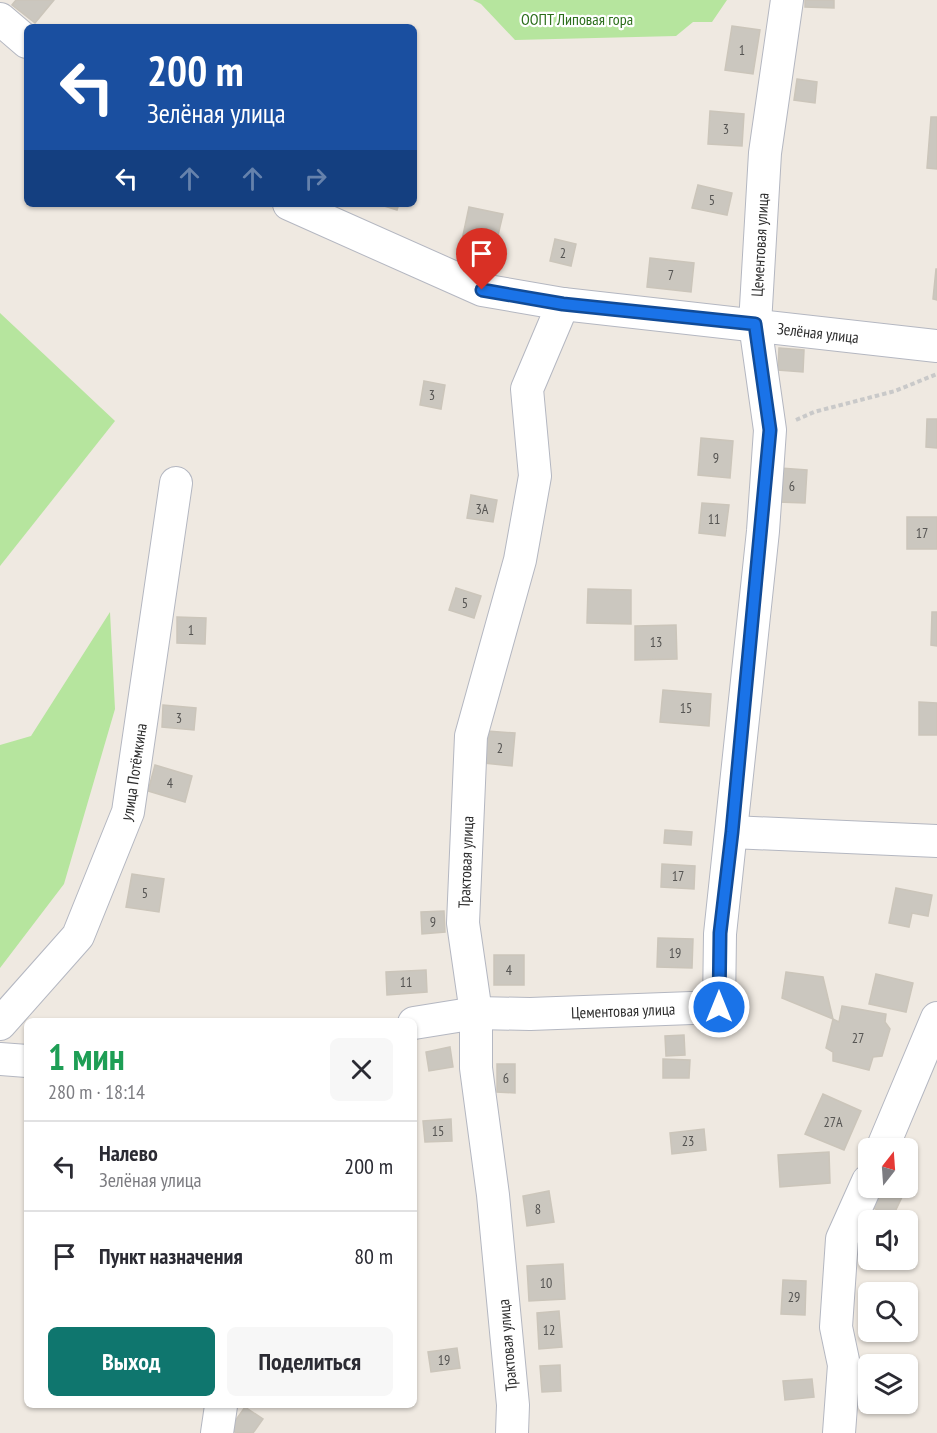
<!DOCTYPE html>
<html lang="ru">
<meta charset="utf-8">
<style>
body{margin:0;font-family:"PT Sans Narrow",sans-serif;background:#f7f7f7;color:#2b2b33;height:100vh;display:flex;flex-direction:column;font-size:22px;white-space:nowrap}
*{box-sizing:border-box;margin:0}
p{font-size:20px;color:#7c7c81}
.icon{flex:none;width:33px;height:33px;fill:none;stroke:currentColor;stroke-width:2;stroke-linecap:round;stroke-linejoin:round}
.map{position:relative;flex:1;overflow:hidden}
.drawer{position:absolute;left:24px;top:1018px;width:393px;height:390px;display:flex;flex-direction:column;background:#fff;border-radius:9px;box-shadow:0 2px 4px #0004}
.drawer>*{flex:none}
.guide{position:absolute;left:24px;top:24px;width:393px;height:183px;border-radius:9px;box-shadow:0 2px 4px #0004;background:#1a4fa0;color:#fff;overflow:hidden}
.needle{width:39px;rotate:17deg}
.fabs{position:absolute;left:858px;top:1138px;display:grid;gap:12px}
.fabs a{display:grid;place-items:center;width:60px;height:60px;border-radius:9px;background:#fff;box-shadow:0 2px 4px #0004;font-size:30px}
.pin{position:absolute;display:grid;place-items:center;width:51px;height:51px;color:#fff;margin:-62px -26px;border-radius:50% 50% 50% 0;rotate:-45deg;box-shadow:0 0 6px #0007}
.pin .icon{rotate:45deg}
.me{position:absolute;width:66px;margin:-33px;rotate:0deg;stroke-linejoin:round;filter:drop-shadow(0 0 4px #0008)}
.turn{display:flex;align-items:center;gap:21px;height:126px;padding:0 24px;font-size:27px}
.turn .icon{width:78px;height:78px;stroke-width:2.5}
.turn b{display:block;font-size:42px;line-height:51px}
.lanes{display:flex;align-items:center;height:57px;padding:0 24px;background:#0003;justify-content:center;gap:30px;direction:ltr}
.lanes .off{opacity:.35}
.round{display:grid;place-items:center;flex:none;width:63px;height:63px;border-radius:9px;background:#f7f7f7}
.headline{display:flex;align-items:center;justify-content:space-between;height:102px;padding:0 24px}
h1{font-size:36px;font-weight:700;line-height:45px;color:#1e9e55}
.cta{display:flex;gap:12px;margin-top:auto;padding:12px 24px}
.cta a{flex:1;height:69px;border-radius:9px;background:#0f766e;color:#fff;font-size:24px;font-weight:700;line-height:69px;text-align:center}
.cta a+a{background:#f7f7f7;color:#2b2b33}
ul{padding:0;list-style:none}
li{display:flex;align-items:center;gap:18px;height:90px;padding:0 24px;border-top:2px solid #e1e1e2}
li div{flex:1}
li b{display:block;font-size:22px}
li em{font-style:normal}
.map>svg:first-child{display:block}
.green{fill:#b6e59e}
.building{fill:#cbc7bf;stroke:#cbc5ba;stroke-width:1.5}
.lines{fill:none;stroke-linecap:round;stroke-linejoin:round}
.minor-casing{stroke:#b4b7c1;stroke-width:34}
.path{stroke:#c9c9c9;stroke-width:4;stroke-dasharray:4.5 3;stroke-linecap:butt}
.minor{stroke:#fff;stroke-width:32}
.route-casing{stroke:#114b97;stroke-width:15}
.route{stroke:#1a73e8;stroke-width:10}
.labels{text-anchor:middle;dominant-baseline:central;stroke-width:4.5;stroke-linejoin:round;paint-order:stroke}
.number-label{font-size:14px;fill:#555452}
.park-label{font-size:16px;fill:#2c6e1b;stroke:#fff}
.street-label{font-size:16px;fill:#2e2e2e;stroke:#fff}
</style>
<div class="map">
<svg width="937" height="1433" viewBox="0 0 937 1433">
<rect width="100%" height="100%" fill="#efe9e1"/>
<!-- green -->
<g class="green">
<path d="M473 0H727L712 22H693L676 36 515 40 481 4Z"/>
<path d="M0 313 115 421 0 566Z"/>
<path d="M110 612 115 709 64 884 0 968V745L31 736Z"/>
</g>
<!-- building -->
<g class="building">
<path d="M16 0H54L35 23 12 5Z"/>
<path d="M805 0H834V8L805 7Z"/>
<path d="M732 26 760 30 753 74 725 70Z"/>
<path d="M797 79 817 82 815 103 794 100Z"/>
<path d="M710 111 744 114 742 146 708 144Z"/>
<path d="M931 117H937V169L927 168Z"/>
<path d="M698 185 732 193 727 215 692 208Z"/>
<path d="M378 204H399L397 210Z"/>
<path d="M469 207 503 214 495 248 462 240Z"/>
<path d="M555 239 576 244 571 266 550 261Z"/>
<path d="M650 258 694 263 691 292 647 287Z"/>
<path d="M936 269H937V300L933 299Z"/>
<path d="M779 348 804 350 803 372 778 370Z"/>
<path d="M424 381 445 385 441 409 420 405Z"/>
<path d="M927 419H937V448L926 447Z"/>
<path d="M701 438 733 441 730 478 698 475Z"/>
<path d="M780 468 807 470 805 503 778 502Z"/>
<path d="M471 495 497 500 493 522 467 518Z"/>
<path d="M702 503 729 505 725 536 699 533Z"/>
<rect x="907" y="517" width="30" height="32"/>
<path d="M456 588 481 596 474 618 449 610Z"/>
<path d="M588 589 631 590V624L587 623Z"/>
<path d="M932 612H937V646L931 645Z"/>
<path d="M177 617 206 618 205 644 177 643Z"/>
<path d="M676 625 677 659 635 660V626Z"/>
<path d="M663 690 711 694 709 726 660 722Z"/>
<path d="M919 702 937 703V735H919Z"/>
<path d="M163 705 196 708 194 730 162 727Z"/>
<path d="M487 731 515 733 512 766 484 763Z"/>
<path d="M155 765 192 776 185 802 148 791Z"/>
<path d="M665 830 692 832 691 845 664 843Z"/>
<path d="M662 864 695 866 694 889 661 887Z"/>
<path d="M132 874 164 879 159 912 126 907Z"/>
<path d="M896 888 932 895 928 916 912 913 909 927 889 923Z"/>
<path d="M444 911 445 932 422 934 421 912Z"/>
<path d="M658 938 693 939 692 968 657 967Z"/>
<rect x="494" y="955" width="30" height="30"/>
<path d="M426 970 427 992 387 995 386 972Z"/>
<path d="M786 972 823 977 833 1019 782 998Z"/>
<path d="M876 974 913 983 906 1012 869 1004Z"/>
<path d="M842 1006 886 1014 885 1022 890 1029 882 1056 873 1057 869 1070 833 1061V1052L826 1048 833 1019 839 1022Z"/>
<path d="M684 1035 685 1055 666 1056 665 1036Z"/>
<path d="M450 1047 453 1067 429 1071 426 1052Z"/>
<path d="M663 1059 690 1060 689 1078H663Z"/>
<path d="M497 1064H515V1093L497 1092Z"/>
<path d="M823 1094 861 1111 844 1150 805 1134Z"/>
<path d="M451 1119 452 1141 425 1142 423 1121Z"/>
<path d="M704 1129 706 1150 672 1154 670 1133Z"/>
<path d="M829 1152 830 1183 780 1187 778 1155Z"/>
<path d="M874 1188H885L902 1197 892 1218 866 1204Z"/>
<path d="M549 1191 554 1222 527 1226 523 1196Z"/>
<path d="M856 1230 868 1233V1251L852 1248Z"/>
<path d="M563 1264 565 1299 529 1301 527 1266Z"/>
<path d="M783 1280 806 1281 805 1315 781 1314Z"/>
<path d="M559 1311 562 1347 539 1349 537 1313Z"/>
<path d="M457 1348 460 1368 431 1372 428 1352Z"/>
<path d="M560 1365 561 1391 542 1392 540 1366Z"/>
<path d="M812 1379 814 1397 785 1400 783 1381Z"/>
<path d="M245 1407 263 1419 253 1433H236L230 1428Z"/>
</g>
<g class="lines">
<!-- minor casing -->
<g class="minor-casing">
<g id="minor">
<path d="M0 19 27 42"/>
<path id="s1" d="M289 204 482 290 563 304 937 346"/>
<path d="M732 832 937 841"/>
<path id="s2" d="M414 1023 476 1013 530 1014 719 1007 720 934 763 531 770 430 755 324 765 153 787 0"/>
<path id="s3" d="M0 1024 78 936 128 812 176 483"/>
<path d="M0 1059 27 1061"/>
<path d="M882 1149 937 1018"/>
<path d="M217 1433 221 1406"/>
<path id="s4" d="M512 1433 513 1405 493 1195 476 1068V1013L463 923 471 736 520 560 535 476 527 389 563 304"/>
<path d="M839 1433 844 1365 836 1327 842 1239 868 1181"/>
</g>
</g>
<!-- path -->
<path class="path" d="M796 420 814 412 895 391 937 374"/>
<!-- minor -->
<use href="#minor" class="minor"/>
</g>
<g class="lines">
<!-- route casing -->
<g class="route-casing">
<path id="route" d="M482 290 563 304 755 324 770 430 732 832 720 933 719 1007"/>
</g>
<!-- route -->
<use href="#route" class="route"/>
</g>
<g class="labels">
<!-- number labels -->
<g class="number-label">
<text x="742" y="50">1</text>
<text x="726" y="129">3</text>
<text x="712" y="200">5</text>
<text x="563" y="253">2</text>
<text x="671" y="275">7</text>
<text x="432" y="395">3</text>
<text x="716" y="458">9</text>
<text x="792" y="486">6</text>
<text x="482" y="509">3А</text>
<text x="714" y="519">11</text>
<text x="922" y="533">17</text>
<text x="465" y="603">5</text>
<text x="191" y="630">1</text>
<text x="656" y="642">13</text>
<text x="686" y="708">15</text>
<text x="179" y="718">3</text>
<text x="500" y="748">2</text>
<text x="170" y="783">4</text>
<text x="678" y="876">17</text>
<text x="145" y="893">5</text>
<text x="433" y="922">9</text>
<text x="675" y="953">19</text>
<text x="509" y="970">4</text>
<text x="406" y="982">11</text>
<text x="858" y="1038">27</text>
<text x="506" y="1078">6</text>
<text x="833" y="1122">27А</text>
<text x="438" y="1131">15</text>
<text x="688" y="1141">23</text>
<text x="538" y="1209">8</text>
<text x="546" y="1283">10</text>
<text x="794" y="1297">29</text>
<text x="549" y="1330">12</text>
<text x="444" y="1360">19</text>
</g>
<!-- park labels -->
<g class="park-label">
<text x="577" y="19">ООПТ Липовая гора</text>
</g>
<!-- street labels -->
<g class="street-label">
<text stroke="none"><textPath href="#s2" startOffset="1072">Цементовая улица</textPath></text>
<text stroke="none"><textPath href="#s1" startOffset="550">Зелёная улица</textPath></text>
<text stroke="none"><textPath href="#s3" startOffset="292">улица Потёмкина</textPath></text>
<text stroke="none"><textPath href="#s4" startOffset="574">Трактовая улица</textPath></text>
<text stroke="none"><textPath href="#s2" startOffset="210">Цементовая улица</textPath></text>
<text transform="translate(507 1345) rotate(-95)">Трактовая улица</text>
</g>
</g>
</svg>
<div class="fabs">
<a><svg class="needle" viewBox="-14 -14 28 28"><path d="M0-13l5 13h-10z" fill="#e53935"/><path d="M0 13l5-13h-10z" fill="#7c7c81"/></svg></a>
<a><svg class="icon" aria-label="sound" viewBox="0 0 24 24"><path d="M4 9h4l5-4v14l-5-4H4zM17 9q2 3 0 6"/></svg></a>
<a><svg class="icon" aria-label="search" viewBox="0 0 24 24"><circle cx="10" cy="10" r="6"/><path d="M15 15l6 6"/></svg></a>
<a><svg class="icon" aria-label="layers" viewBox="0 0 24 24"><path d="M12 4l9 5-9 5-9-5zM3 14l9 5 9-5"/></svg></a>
</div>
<div class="pin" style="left:482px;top:290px;background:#d93025"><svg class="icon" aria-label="arrive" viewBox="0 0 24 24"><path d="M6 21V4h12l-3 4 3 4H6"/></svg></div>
<svg class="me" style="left:719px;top:1007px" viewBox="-20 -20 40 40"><circle r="17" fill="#1a73e8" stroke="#fff" stroke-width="3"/><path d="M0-11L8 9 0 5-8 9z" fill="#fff"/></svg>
<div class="guide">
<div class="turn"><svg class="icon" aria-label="left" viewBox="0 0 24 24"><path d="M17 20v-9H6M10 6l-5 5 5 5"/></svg><div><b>200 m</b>Зелёная улица</div></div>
<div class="lanes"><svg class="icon" aria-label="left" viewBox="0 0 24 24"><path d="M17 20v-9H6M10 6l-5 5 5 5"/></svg><svg class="icon off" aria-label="ahead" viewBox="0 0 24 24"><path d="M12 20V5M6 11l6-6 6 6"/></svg><svg class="icon off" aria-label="ahead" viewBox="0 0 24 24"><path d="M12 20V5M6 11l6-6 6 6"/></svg><svg class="icon off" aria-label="right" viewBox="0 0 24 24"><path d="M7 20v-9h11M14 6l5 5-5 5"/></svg></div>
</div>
<section class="drawer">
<div class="headline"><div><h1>1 мин</h1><p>280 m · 18:14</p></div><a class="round"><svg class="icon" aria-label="close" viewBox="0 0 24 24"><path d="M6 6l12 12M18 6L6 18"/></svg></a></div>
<ul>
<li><svg class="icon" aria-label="left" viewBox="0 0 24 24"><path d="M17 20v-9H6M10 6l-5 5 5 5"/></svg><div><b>Налево</b><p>Зелёная улица</p></div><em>200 m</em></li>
<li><svg class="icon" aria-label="arrive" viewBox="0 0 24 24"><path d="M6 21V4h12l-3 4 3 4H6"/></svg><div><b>Пункт назначения</b></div><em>80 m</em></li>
</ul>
<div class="cta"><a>Выход</a><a>Поделиться</a></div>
</section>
</div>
